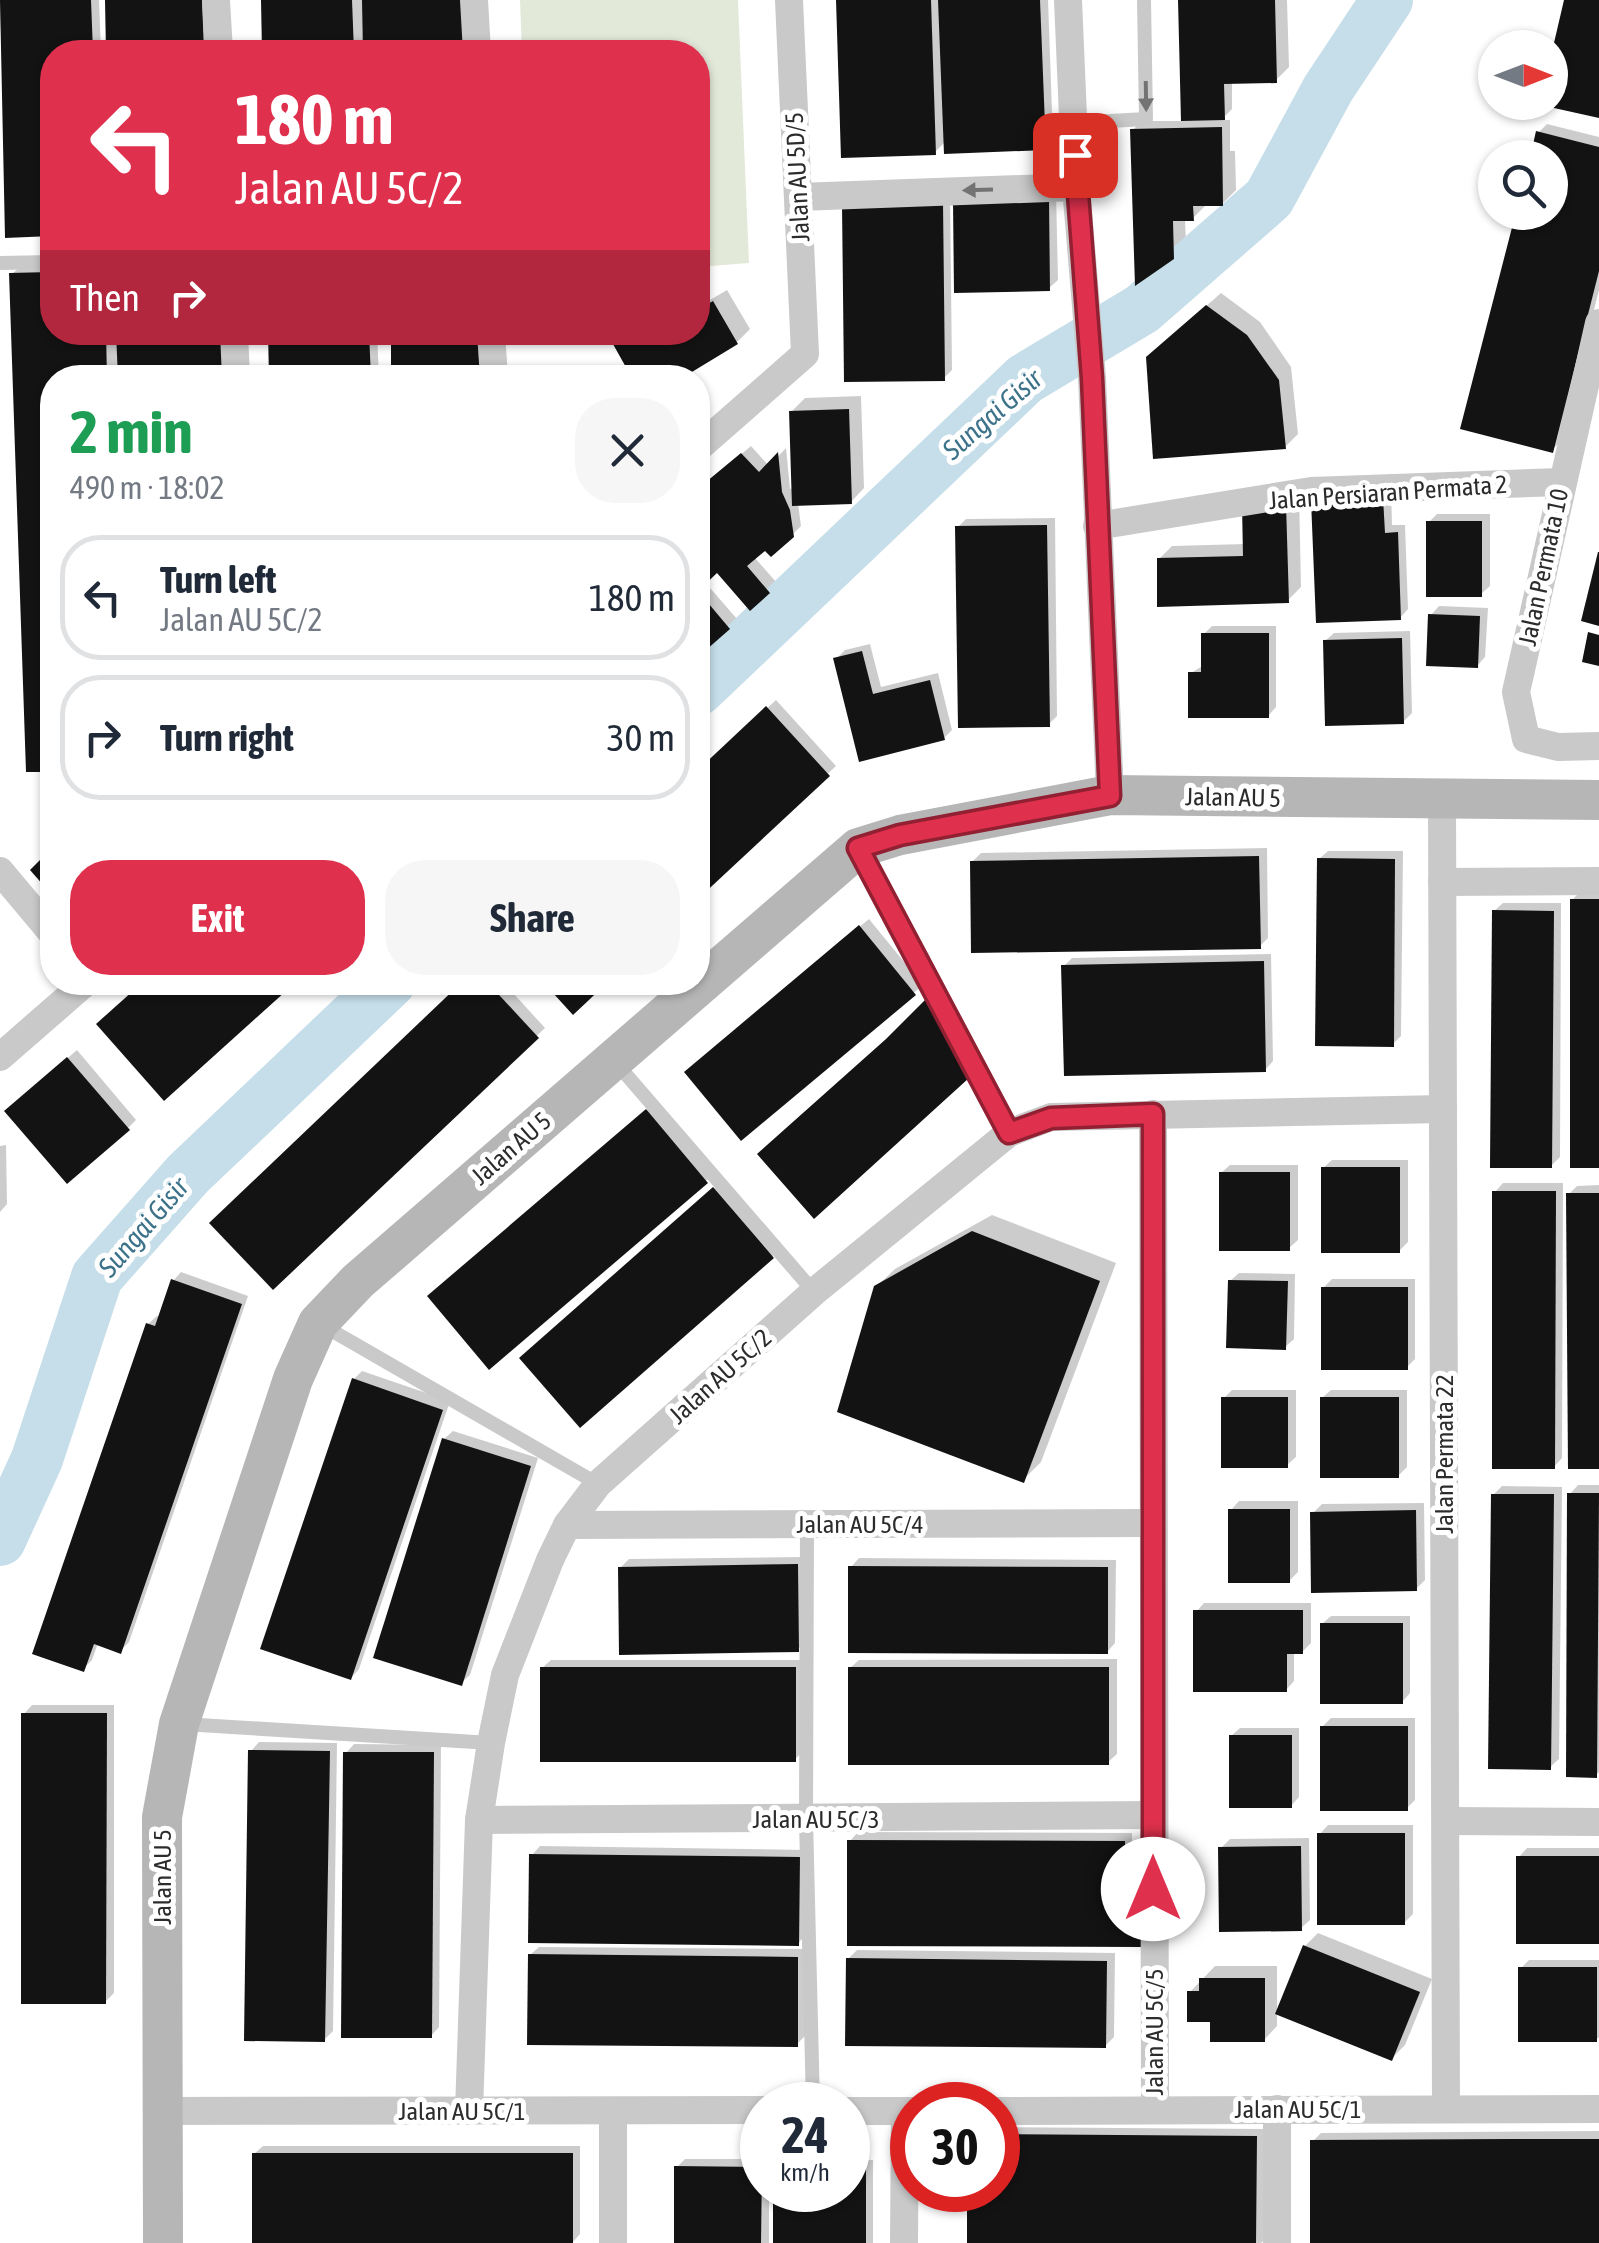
<!DOCTYPE html>
<meta charset="utf-8">
<style>
body{margin:0;font-family:"Asap Condensed",sans-serif;background:#f6f6f7;color:#1f2937;height:100vh;display:flex;flex-direction:column;font-size:38px;white-space:nowrap}
*{box-sizing:border-box;margin:0}
p{font-size:32px;color:#747a83}
.icon{flex:none;width:55px;height:55px;fill:none;stroke:currentColor;stroke-width:2;stroke-linecap:round;stroke-linejoin:round}
.map{position:relative;flex:1;overflow:hidden}
.sheet{position:absolute;left:40px;top:365px;width:670px;height:630px;display:flex;flex-direction:column;background:#fff;border-radius:40px;box-shadow:0 2px 8px #0004}
.sheet>*{flex:none}
.top-card{position:absolute;left:40px;top:40px;width:670px;height:305px;border-radius:40px;box-shadow:0 2px 8px #0004;background:#df314d;color:#fff;overflow:hidden}
.needle{width:65px;rotate:90deg}
.fabs{position:absolute;left:1478px;top:30px;display:grid;gap:20px}
.fabs a{display:grid;place-items:center;width:90px;height:90px;border-radius:50%;background:#fff;box-shadow:0 2px 8px #0004;font-size:50px}
.speed{position:absolute;left:740px;top:2082px;display:flex;gap:20px;font-size:50px;font-weight:700;text-align:center}
.speed>*{display:grid;place-content:center;width:130px;height:130px;border-radius:50%;background:#fff;box-shadow:0 2px 8px #0004;line-height:1}
.speed small{font-size:25px;font-weight:400}
.speed .limit{border:15px solid #d22;background:#fff;color:#111}
.pin{position:absolute;display:grid;place-items:center;width:85px;height:85px;color:#fff;margin:-42px;border-radius:20px;box-shadow:0 5px 15px #0006}
.me{position:absolute;width:110px;margin:-55px;rotate:0deg;stroke-linejoin:round;filter:drop-shadow(0 0 8px #0008)}
.turn{display:flex;align-items:center;gap:35px;height:210px;padding:0 30px;font-size:45px}
.turn .icon{width:130px;height:130px;stroke-width:2.5}
.turn b{display:block;font-size:70px;line-height:85px}
.then{display:flex;align-items:center;height:95px;padding:0 30px;background:#0003;gap:20px;font-size:38px}
.round{display:grid;place-items:center;flex:none;width:105px;height:105px;border-radius:40px;background:#f6f6f7}
.overview{display:flex;align-items:center;justify-content:space-between;height:170px;padding:0 30px}
h1{font-size:60px;font-weight:700;line-height:75px;color:#1e9e55}
.primary-button{display:flex;gap:20px;margin-top:auto;padding:20px 30px}
.primary-button a{flex:1;height:115px;border-radius:40px;background:#df314d;color:#fff;font-size:40px;font-weight:700;line-height:115px;text-align:center}
.primary-button a+a{background:#f6f6f7;color:#1f2937}
ul{padding:0;list-style:none}
li{display:flex;align-items:center;gap:30px;height:125px;margin:0 20px 15px;padding:0 10px;border:5px solid #e0e1e3;border-radius:40px}
li div{flex:1}
li b{display:block;font-size:38px}
li em{font-style:normal}
.map>svg:first-child{display:block}
.green{fill:#e3e9d9}
.shadow{fill:#0003}
.lines{fill:none;stroke-linecap:round;stroke-linejoin:round}
.river{stroke:#c5dee9;stroke-width:52}
.building{fill:#131313}
.service{stroke:#c9c9c9;stroke-width:14}
.minor{stroke:#c9c9c9;stroke-width:28}
.secondary{stroke:#b6b6b6;stroke-width:40}
.oneway{fill:#737373}
.route-casing{stroke:#912032;stroke-width:25}
.route{stroke:#df314d;stroke-width:18}
.labels{text-anchor:middle;dominant-baseline:central;stroke-width:10;stroke-linejoin:round;paint-order:stroke}
.street-label{font-size:25px;fill:#2c2c2c;stroke:#fff}
.water-label{font-size:28px;font-style:italic;fill:#3d738a;stroke:#fff}
</style>
<div class="map">
<svg width="1599" height="2243" viewBox="0 0 1599 2243">
<rect width="100%" height="100%" fill="#fff"/>
<!-- green -->
<path class="green" d="M520 0H738L749 263 698 267V52H522Z"/>
<!-- shadow -->
<g class="shadow">
<path d="M0 0H99L101 52H52V233L7 235Z"/>
<path d="M107 0H210L212 52H109Z"/>
<path d="M263 0H471L472 52H265Z"/>
<path d="M838 0H1048L1053 139 1045 148 946 141 935 152Z"/>
<path d="M1181 0H1287L1289 67 1276 80 1232 81V109L1221 120H1230V151H1235L1236 190 1222 204 1206 205 1193 218 1185 219 1186 243 1172 257 1133 130 1141 121H1183Z"/>
<path d="M1547 124 1599 137V290L1560 442 1552 450 1550 158 1538 133Z"/>
<path d="M1056 191 1058 280 1049 288 956 206H951L964 193Z"/>
<path d="M950 195 952 370 944 378 844 205Z"/>
<path d="M52 264V332H231L232 378H52V769L29 770 12 274 21 266Z"/>
<path d="M727 290 750 329 737 342 635 378 610 334 604 340 561 332H613V337L698 332V307Z"/>
<path d="M1221 293 1260 322 1291 367 1298 434 1285 447 1163 344Z"/>
<path d="M270 332H377L379 378H272Z"/>
<path d="M861 396 864 488 851 502 798 503 801 526 792 535 754 557 777 583 751 607 718 570 704 581 737 619 698 654V501L713 487 718 474 751 446 769 466 786 448 790 489 794 488 791 412 805 398Z"/>
<path d="M1391 489 1392 525H1405L1408 609 1400 618 1314 501Z"/>
<path d="M1299 492 1301 587 1288 600 1159 559 1172 546 1245 544Z"/>
<path d="M1437 514H1490V586L1481 594 1429 522Z"/>
<path d="M1055 518 1057 716 1049 724 958 527 966 519Z"/>
<path d="M1439 606 1488 608 1485 657 1477 666 1431 615Z"/>
<path d="M1212 626H1276V707L1268 716 1191 673 1204 665V634Z"/>
<path d="M1410 631 1412 713 1403 722 1325 641 1334 633Z"/>
<path d="M870 644 881 687 938 673 952 730 944 738 861 759 836 659 845 650Z"/>
<path d="M776 700 836 766 698 896V773Z"/>
<path d="M1267 848 1268 938 1260 946 972 862 981 853Z"/>
<path d="M1328 851H1403L1401 1036 1393 1044 1319 859Z"/>
<path d="M1581 891H1599V1166L1572 900Z"/>
<path d="M1503 903H1561L1560 1157 1551 1166 1494 911Z"/>
<path d="M869 919 923 985 741 1138 695 1064Z"/>
<path d="M1271 954 1273 1061 1265 1070 1064 966 1072 958Z"/>
<path d="M466 982H503L545 1028 273 1287Z"/>
<path d="M937 991 976 1067 967 1076 897 1032Z"/>
<path d="M77 1050 136 1120 128 1128 16 1103Z"/>
<path d="M656 1103 715 1173 489 1366 438 1288Z"/>
<path d="M6 1145 7 1204 0 1212V1146Z"/>
<path d="M1332 1160H1408V1242L1399 1251 1323 1168Z"/>
<path d="M1230 1165H1298V1240L1289 1248 1221 1173Z"/>
<path d="M723 1181 781 1248 772 1256 530 1350Z"/>
<path d="M1503 1183H1563L1562 1458 1554 1467 1495 1192Z"/>
<path d="M1599 1185V1466L1569 1194 1577 1186Z"/>
<path d="M992 1215 1116 1263 1041 1462 1023 1480 876 1287 895 1269Z"/>
<path d="M181 1272 248 1296 129 1642 120 1651 98 1643 92 1660 83 1669 148 1324 157 1316 160 1317 173 1281Z"/>
<path d="M1239 1273 1295 1274 1294 1339 1285 1347 1230 1281Z"/>
<path d="M1332 1279H1415V1359L1407 1367 1323 1288Z"/>
<path d="M362 1371 450 1401 359 1669 351 1678 354 1379Z"/>
<path d="M1232 1390H1296V1457L1287 1465 1224 1398Z"/>
<path d="M1331 1390H1407V1467L1398 1476 1322 1398Z"/>
<path d="M453 1431 538 1458 470 1675 461 1683 444 1439Z"/>
<path d="M1578 1485H1599V1772L1596 1775 1570 1494Z"/>
<path d="M1502 1486 1562 1487 1559 1759 1550 1767 1493 1495Z"/>
<path d="M1239 1501H1298V1572L1289 1581 1231 1510Z"/>
<path d="M1424 1503 1425 1580 1416 1589 1313 1513 1322 1504Z"/>
<path d="M806 1557 807 1641 798 1649 620 1568 629 1559Z"/>
<path d="M859 1558 1116 1560 1115 1643 1107 1652 851 1567Z"/>
<path d="M1204 1603H1311V1643L1302 1652H1294V1681L1286 1690 1196 1612Z"/>
<path d="M1331 1616H1410V1693L1402 1702 1322 1624Z"/>
<path d="M1117 1659V1754L1108 1762 850 1668 859 1660Z"/>
<path d="M551 1660H804V1751L795 1759 542 1668Z"/>
<path d="M32 1705H114V1993L105 2002 24 1714Z"/>
<path d="M1331 1718H1415V1800L1407 1808 1322 1727Z"/>
<path d="M1240 1728H1299V1797L1291 1806 1231 1736Z"/>
<path d="M259 1742 337 1743 333 2031 324 2040 251 1751Z"/>
<path d="M354 1744 441 1745 439 2027 431 2036 346 1753Z"/>
<path d="M1328 1825H1413V1914L1404 1923 1320 1834Z"/>
<path d="M858 1832 1132 1833V1900H1149V1936L850 1841Z"/>
<path d="M1309 1838 1310 1920 1301 1928 1221 1848 1230 1839Z"/>
<path d="M540 1846 807 1850 806 1935 798 1943 532 1855Z"/>
<path d="M1527 1848H1599V1941L1519 1857Z"/>
<path d="M1318 1933 1432 1979 1405 2045 1392 2058 1305 1946Z"/>
<path d="M539 1947 806 1949 805 2036 796 2045 530 1955Z"/>
<path d="M857 1950 1115 1953 1114 2037 1105 2046 848 1959Z"/>
<path d="M1529 1960H1599V2037L1596 2040 1520 1969Z"/>
<path d="M1215 1966H1277V2026L1264 2040 1213 2020 1190 1992Z"/>
<path d="M998 2127 1264 2129V2240L1261 2243H970V2190H998Z"/>
<path d="M1599 2131V2243H1313L1312 2142 1321 2133Z"/>
<path d="M263 2146H580V2234L572 2243 254 2154Z"/>
<path d="M685 2159H762V2190H769V2243H676L677 2167Z"/>
<path d="M848 2160H873V2243H775V2190H848Z"/>
</g>
<g class="lines">
<!-- river -->
<g class="river">
<path d="M698 690 1025 379 1142 309 1269 198 1328 89 1387 0"/>
<path d="M0 1540 37 1459 97 1277 188 1174 390 982"/>
</g>
</g>
<!-- building -->
<g class="building">
<path d="M0 0H91L93 52H52V236L5 238Z"/>
<path d="M105 0H202L204 52H106Z"/>
<path d="M261 0H352L354 52H262Z"/>
<path d="M362 0H463L464 52H363Z"/>
<path d="M836 0H931L936 155 841 158Z"/>
<path d="M938 0H1040L1046 150 944 154Z"/>
<path d="M1178 0H1275L1277 83 1224 84 1225 120 1181 121Z"/>
<path d="M1564 0H1599V118L1536 104 1550 102V60Z"/>
<path d="M1222 127 1223 206H1193L1194 221H1173L1174 259 1135 286 1130 129Z"/>
<path d="M1536 131 1599 147V271L1553 453 1460 429 1516 212H1550V158H1530Z"/>
<path d="M1049 199 1050 291 954 293 953 201Z"/>
<path d="M943 202 945 381 844 382 842 204Z"/>
<path d="M52 272V332H106L107 378H52V772H26L9 273Z"/>
<path d="M713 301 738 344 682 378H632L609 337 617 332H698V310Z"/>
<path d="M1206 305 1247 335 1279 380 1286 449 1153 459 1146 357Z"/>
<path d="M116 332H223L225 378H118Z"/>
<path d="M268 332H369L371 378H269Z"/>
<rect x="391" y="332" width="92" height="46"/>
<path d="M559 332H605V342L559 344Z"/>
<path d="M849 409 852 504 792 506 789 411Z"/>
<path d="M778 452 782 492 790 510 794 537 771 557 765 551 747 566 770 593 750 611 717 573 698 591V499L710 487 706 482 741 453 759 472Z"/>
<path d="M1383 497 1385 533 1398 532 1401 620 1316 623 1311 500Z"/>
<path d="M1286 504 1289 603 1157 607V558L1243 556 1242 505Z"/>
<rect x="1426" y="521" width="56" height="76"/>
<path d="M1047 525 1050 727 958 728 955 526Z"/>
<path d="M1598 552H1599V626L1581 621Z"/>
<path d="M698 591 730 629 698 657Z"/>
<path d="M1428 614 1480 616 1478 668 1426 666Z"/>
<path d="M1588 632 1599 635V666L1582 662Z"/>
<path d="M1201 633H1269V718H1188V672H1201Z"/>
<path d="M1402 638 1404 724 1325 726 1323 640Z"/>
<path d="M862 651 873 694 930 680 945 740 859 762 833 658Z"/>
<path d="M766 706 830 776 698 899V770Z"/>
<path d="M52 848V895L30 870Z"/>
<path d="M1259 856 1261 949 971 953 970 861Z"/>
<path d="M1317 858 1395 859 1394 1047 1315 1046Z"/>
<rect x="1570" y="899" width="29" height="269"/>
<path d="M1492 910 1554 911 1552 1168H1490Z"/>
<path d="M859 925 916 995 741 1141 684 1072Z"/>
<path d="M1264 961 1266 1072 1064 1076 1061 965Z"/>
<path d="M143 982H296L164 1101 96 1024Z"/>
<path d="M462 982H487L539 1038 273 1290 209 1223Z"/>
<path d="M543 982H608L573 1015Z"/>
<path d="M928 997 969 1078 814 1219 757 1154 886 1039Z"/>
<path d="M67 1057 130 1130 67 1184 4 1111Z"/>
<path d="M646 1109 708 1183 489 1370 427 1296Z"/>
<rect x="1321" y="1167" width="79" height="86"/>
<rect x="1219" y="1172" width="71" height="79"/>
<path d="M713 1187 774 1258 580 1428 519 1358Z"/>
<path d="M1492 1191H1556L1555 1469H1492Z"/>
<path d="M1566 1193H1599V1469H1568Z"/>
<path d="M972 1231 1100 1281 1024 1483 837 1412 874 1286Z"/>
<path d="M171 1279 242 1304 121 1654 94 1644 84 1672 32 1654 146 1323 155 1326Z"/>
<path d="M1228 1280 1288 1281 1286 1350 1226 1348Z"/>
<rect x="1321" y="1287" width="87" height="83"/>
<path d="M352 1378 443 1410 351 1680 260 1649Z"/>
<rect x="1221" y="1397" width="67" height="71"/>
<rect x="1320" y="1397" width="79" height="81"/>
<path d="M442 1438 531 1466 462 1686 373 1658Z"/>
<path d="M1567 1493H1599L1597 1778 1566 1777Z"/>
<path d="M1491 1494H1554L1551 1770 1488 1769Z"/>
<rect x="1228" y="1509" width="62" height="74"/>
<path d="M1416 1510 1417 1591 1311 1593 1310 1512Z"/>
<path d="M798 1564 799 1652 619 1655 618 1567Z"/>
<path d="M848 1566 1108 1567V1654L848 1653Z"/>
<path d="M1193 1610H1303V1654H1287V1692H1193Z"/>
<rect x="1320" y="1623" width="83" height="81"/>
<rect x="540" y="1667" width="256" height="95"/>
<rect x="848" y="1667" width="261" height="98"/>
<path d="M21 1713H107L106 2004H21Z"/>
<rect x="1320" y="1726" width="88" height="85"/>
<rect x="1229" y="1735" width="63" height="73"/>
<path d="M248 1750 330 1751 325 2042 244 2041Z"/>
<path d="M343 1752H434L432 2038H341Z"/>
<rect x="1317" y="1833" width="88" height="92"/>
<path d="M847 1840 1125 1841V1907L1142 1908V1947L847 1946Z"/>
<path d="M1301 1846 1302 1931 1219 1932 1218 1847Z"/>
<path d="M529 1854 800 1857 799 1946 528 1943Z"/>
<rect x="1516" y="1856" width="83" height="88"/>
<path d="M1303 1945 1420 1992 1392 2061 1275 2014Z"/>
<path d="M528 1954 798 1957V2047L527 2045Z"/>
<path d="M846 1958 1107 1961 1106 2048 845 2046Z"/>
<rect x="1518" y="1967" width="79" height="75"/>
<path d="M1199 1978H1265V2042H1210V2022H1187V1991H1199Z"/>
<path d="M998 2134 1257 2136 1256 2243H967V2190H998Z"/>
<path d="M1513 2139H1599V2243H1310V2140Z"/>
<rect x="252" y="2153" width="321" height="90"/>
<path d="M674 2166 762 2167 761 2243H674Z"/>
<path d="M848 2168H866V2243H773V2190H848Z"/>
</g>
<g class="lines">
<!-- service -->
<g class="service">
<path d="M1074 123 1146 119 1144 0"/>
<path d="M0 263 52 262"/>
<path d="M859 851 1009 1133"/>
<path d="M617 1064 814 1292"/>
<path d="M322 1325 598 1484"/>
<path d="M807 1524 806 1819 813 2105"/>
<path d="M183 1724 491 1743"/>
</g>
<!-- minor -->
<g class="minor">
<path d="M216 0 219 52"/>
<path d="M474 0 477 52"/>
<path d="M1068 0 1076 187 1092 378 1110 795"/>
<path d="M798 197 1076 187"/>
<path d="M1599 323 1516 692 1526 739 1558 747 1599 746"/>
<path d="M234 332 236 378"/>
<path d="M491 332 494 378"/>
<path d="M698 448 805 354 789 0"/>
<path d="M1097 526 1311 491 1561 482"/>
<path d="M1442 799 1446 2109"/>
<path d="M0 871 52 933"/>
<path d="M1442 882 1599 881"/>
<path d="M0 1057 86 982"/>
<path d="M1153 1114 1155 2110"/>
<path d="M567 1525 1153 1523"/>
<path d="M479 1820 1153 1815"/>
<path d="M1446 1821 1599 1822"/>
<path d="M1277 2109V2243"/>
<path d="M162 2111 762 2110"/>
<path d="M469 2111 479 1820 491 1743 505 1675 550 1560 567 1525 598 1484 814 1292 1009 1133 1051 1117 1443 1109"/>
<path d="M613 2111V2243"/>
<path d="M848 2111H912"/>
<path d="M998 2111 1599 2109"/>
<path d="M904 2243 905 2111"/>
</g>
<!-- secondary -->
<path class="secondary" d="M163 2243 162 1817 179 1724 293 1379 318 1323 358 1281 858 848 900 835 1110 795 1599 800"/>
</g>
<!-- one-way arrows -->
<defs><path id="oneway-solid" d="M-6-.8H1V-3.2L6.5 0L1 3.2V.8H-6Z" transform="scale(2.5)"/></defs>
<g class="oneway">
<use href="#oneway-solid" transform="translate(1146 96) rotate(89)"/>
<use href="#oneway-solid" transform="translate(978 190) rotate(178)"/>
</g>
<g class="lines">
<!-- route casing -->
<g class="route-casing">
<path id="route" d="M1075 155 1092 378 1110 796 900 835 858 848 1009 1133 1051 1118 1153 1114V1889"/>
</g>
<!-- route -->
<use href="#route" class="route"/>
</g>
<g class="labels">
<!-- street labels -->
<g class="street-label">
<text transform="translate(797 177) rotate(-93)">Jalan AU 5D/5</text>
<text transform="translate(1388 492) rotate(-4)">Jalan Persiaran Permata 2</text>
<text transform="translate(1543 567) rotate(-78)">Jalan Permata 10</text>
<text transform="translate(1233 797) rotate(1)">Jalan AU 5</text>
<text transform="translate(511 1148) rotate(-41)">Jalan AU 5</text>
<text transform="translate(720 1376) rotate(-42)">Jalan AU 5C/2</text>
<text transform="translate(1444 1454) rotate(-90)">Jalan Permata 22</text>
<text x="860" y="1524">Jalan AU 5C/4</text>
<text x="816" y="1819">Jalan AU 5C/3</text>
<text transform="translate(162 1877) rotate(-90)">Jalan AU 5</text>
<text transform="translate(1154 2032) rotate(-90)">Jalan AU 5C/5</text>
<text x="1298" y="2109">Jalan AU 5C/1</text>
<text x="462" y="2111">Jalan AU 5C/1</text>
</g>
<!-- water labels -->
<g class="water-label">
<text transform="translate(992 414) rotate(-41)">Sungai Gisir</text>
<text transform="translate(143 1227) rotate(-49)">Sungai Gisir</text>
</g>
</g>
</svg>
<div class="fabs">
<a><svg class="needle" viewBox="-14 -14 28 28"><path d="M0-13l5 13h-10z" fill="#e53935"/><path d="M0 13l5-13h-10z" fill="#747a83"/></svg></a>
<a><svg class="icon" aria-label="search" viewBox="0 0 24 24"><circle cx="10" cy="10" r="6"/><path d="M15 15l6 6"/></svg></a>
</div>
<div class="speed"><div>24<small>km/h</small></div><div class="limit">30</div></div>
<div class="pin" style="left:1075px;top:155px;background:#d93025"><svg class="icon" aria-label="arrive" viewBox="0 0 24 24"><path d="M6 21V4h12l-3 4 3 4H6"/></svg></div>
<svg class="me" style="left:1153px;top:1889px" viewBox="-20 -20 40 40"><circle r="19" fill="#fff"/><path d="M0-13L10 11 0 6-10 11z" fill="#df314d"/></svg>
<div class="top-card">
<div class="turn"><svg class="icon" aria-label="left" viewBox="0 0 24 24"><path d="M17 20v-9H6M10 6l-5 5 5 5"/></svg><div><b>180 m</b>Jalan AU 5C/2</div></div>
<div class="then">Then<svg class="icon" aria-label="right" viewBox="0 0 24 24"><path d="M7 20v-9h11M14 6l5 5-5 5"/></svg></div>
</div>
<section class="sheet">
<div class="overview"><div><h1>2 min</h1><p>490 m · 18:02</p></div><a class="round"><svg class="icon" aria-label="close" viewBox="0 0 24 24"><path d="M6 6l12 12M18 6L6 18"/></svg></a></div>
<ul>
<li><svg class="icon" aria-label="left" viewBox="0 0 24 24"><path d="M17 20v-9H6M10 6l-5 5 5 5"/></svg><div><b>Turn left</b><p>Jalan AU 5C/2</p></div><em>180 m</em></li>
<li><svg class="icon" aria-label="right" viewBox="0 0 24 24"><path d="M7 20v-9h11M14 6l5 5-5 5"/></svg><div><b>Turn right</b></div><em>30 m</em></li>
</ul>
<div class="primary-button"><a>Exit</a><a>Share</a></div>
</section>
</div>
